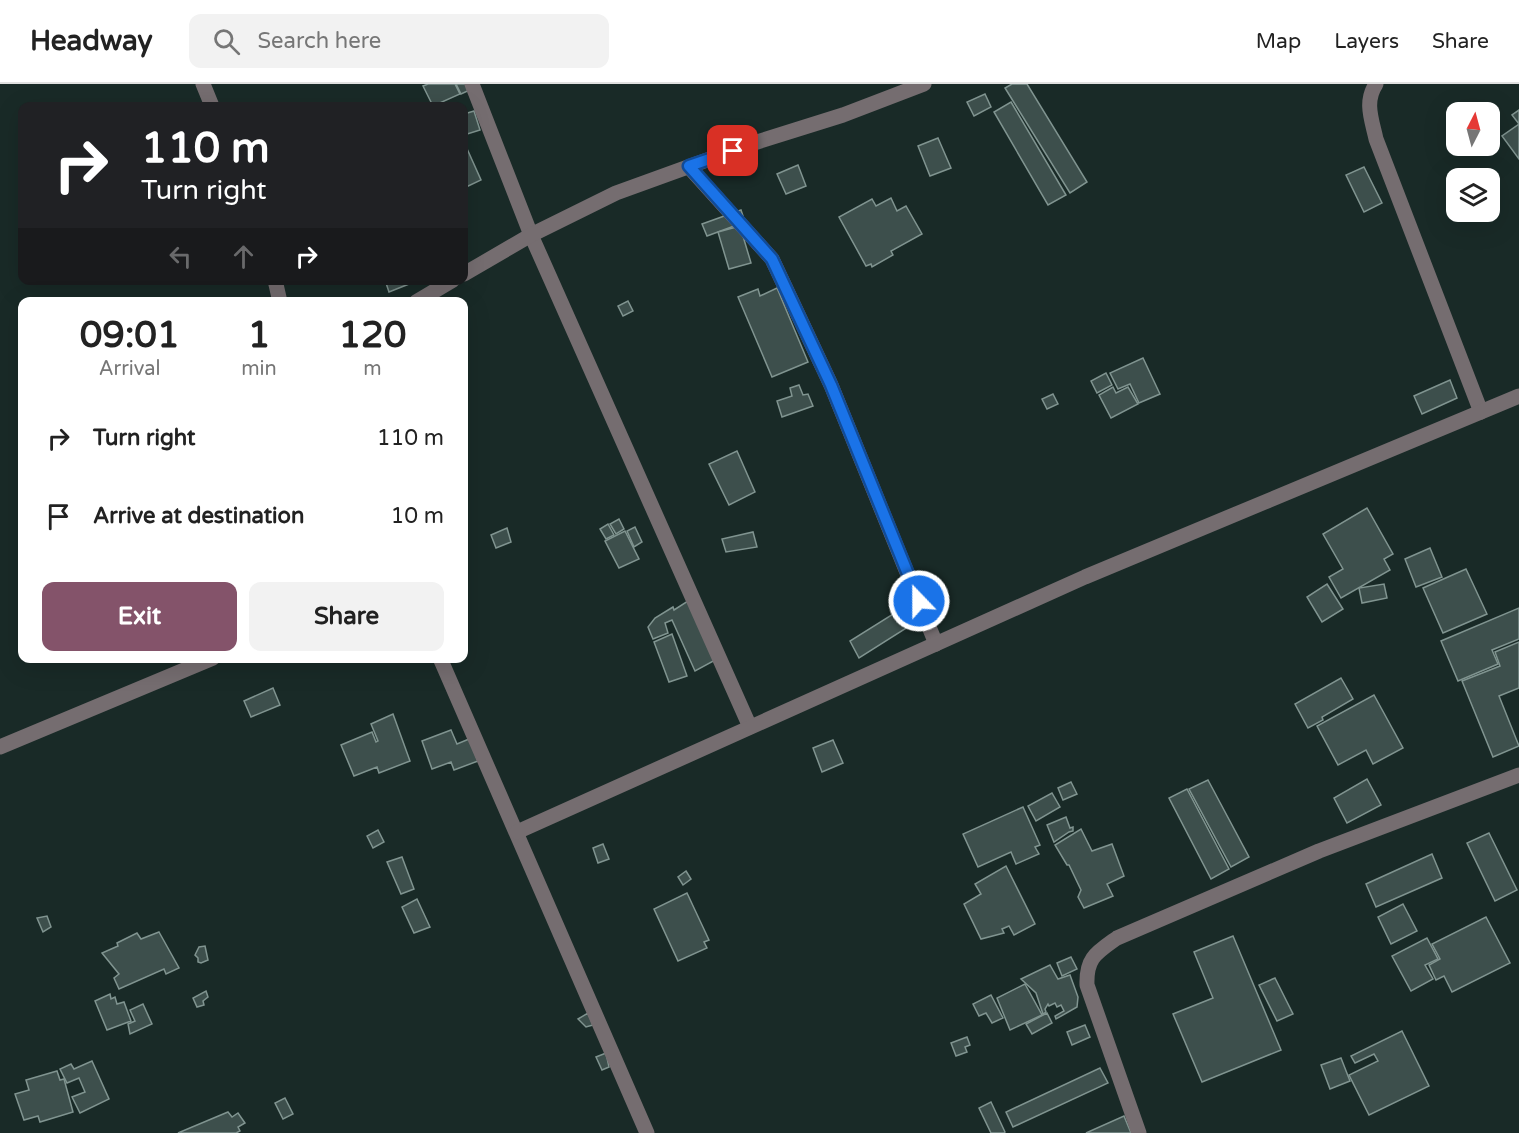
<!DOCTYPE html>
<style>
body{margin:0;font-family:"Varela Round",sans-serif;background:#f2f2f2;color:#222;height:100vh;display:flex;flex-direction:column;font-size:22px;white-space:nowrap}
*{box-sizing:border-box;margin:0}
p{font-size:20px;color:#767676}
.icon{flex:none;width:33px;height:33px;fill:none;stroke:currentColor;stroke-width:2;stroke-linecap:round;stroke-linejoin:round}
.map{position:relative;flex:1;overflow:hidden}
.panel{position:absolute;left:18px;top:213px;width:450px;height:366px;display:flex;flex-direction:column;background:#fff;border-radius:12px;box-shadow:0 6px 24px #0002}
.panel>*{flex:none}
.banner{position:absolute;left:18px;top:18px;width:450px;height:183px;border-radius:12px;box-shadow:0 6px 24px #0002;background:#202124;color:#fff;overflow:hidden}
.needle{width:39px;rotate:6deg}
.buttons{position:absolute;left:1446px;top:18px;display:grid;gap:12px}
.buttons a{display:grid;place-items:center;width:54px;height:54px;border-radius:12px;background:#fff;box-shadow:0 6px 24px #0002;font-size:30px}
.pin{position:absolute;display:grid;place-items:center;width:51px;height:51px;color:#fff;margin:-26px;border-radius:12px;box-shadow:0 3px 9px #0006}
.me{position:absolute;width:66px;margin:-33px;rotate:338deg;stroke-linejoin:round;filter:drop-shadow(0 0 4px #0008)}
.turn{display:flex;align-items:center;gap:21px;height:126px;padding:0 24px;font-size:27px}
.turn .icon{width:78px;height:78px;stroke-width:2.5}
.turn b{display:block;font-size:42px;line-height:51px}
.lanes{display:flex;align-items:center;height:57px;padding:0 24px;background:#0003;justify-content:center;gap:30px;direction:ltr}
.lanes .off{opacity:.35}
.eta{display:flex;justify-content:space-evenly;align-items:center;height:102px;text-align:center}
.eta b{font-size:36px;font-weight:700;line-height:42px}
.action{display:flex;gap:12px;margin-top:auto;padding:12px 24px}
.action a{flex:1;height:69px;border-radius:12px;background:#84536a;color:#fff;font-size:24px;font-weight:700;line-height:69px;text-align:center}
.action a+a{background:#f2f2f2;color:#222}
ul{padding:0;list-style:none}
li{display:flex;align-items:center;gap:18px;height:78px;padding:0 24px}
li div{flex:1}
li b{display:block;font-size:22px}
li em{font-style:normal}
header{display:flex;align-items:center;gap:36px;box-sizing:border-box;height:84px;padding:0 30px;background:#fff;border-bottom:2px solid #e0e0e0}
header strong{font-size:28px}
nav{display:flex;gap:33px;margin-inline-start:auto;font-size:21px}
.search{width:420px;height:54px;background:#f2f2f2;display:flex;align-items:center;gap:15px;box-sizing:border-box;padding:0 21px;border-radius:12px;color:#767676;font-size:22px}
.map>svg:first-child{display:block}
.building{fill:#3d4f4c;stroke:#809490;stroke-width:1.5}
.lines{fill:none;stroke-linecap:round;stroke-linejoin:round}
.minor{stroke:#756d70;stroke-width:15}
.route-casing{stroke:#114b97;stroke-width:15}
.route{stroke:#1a73e8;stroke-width:10}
</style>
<header>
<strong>Headway</strong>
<div class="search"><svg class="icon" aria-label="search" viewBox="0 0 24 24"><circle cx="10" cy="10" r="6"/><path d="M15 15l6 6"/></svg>Search here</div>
<nav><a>Map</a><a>Layers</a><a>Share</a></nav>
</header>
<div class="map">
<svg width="1519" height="1049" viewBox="0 0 1519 1049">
<rect width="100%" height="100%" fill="#192a27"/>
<!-- building -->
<g class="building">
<path d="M428 0H455L460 10 433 22 423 2Z"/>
<path d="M456 0H469L472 5 461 10Z"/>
<path d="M1012 0H1027L1087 98 1070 109 1005 4Z"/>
<path d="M985 10 991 23 974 32 967 18Z"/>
<path d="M1011 18 1066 111 1048 121 994 28Z"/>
<path d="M1519 26V75L1502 52 1519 40 1512 31Z"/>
<path d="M474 27 480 46 464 51V30Z"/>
<path d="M938 54 951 84 930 92 918 62Z"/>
<path d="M464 58 481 96 464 104Z"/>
<path d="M798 81 806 102 786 110 777 90Z"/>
<path d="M1364 83 1382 119 1364 128 1346 91Z"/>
<path d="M891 114 897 127 906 122 922 150 891 167 893 171 872 183 871 180 866 182 839 133 872 115 876 122Z"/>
<path d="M741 126 745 138 707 152 702 140Z"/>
<path d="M740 142 751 179 729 185 718 148Z"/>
<path d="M385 196H413L414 198 389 208Z"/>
<path d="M777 204 808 278 772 293 738 213 758 205 760 212Z"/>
<path d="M628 217 633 227 623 232 618 222Z"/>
<path d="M1143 274 1160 310 1139 319 1130 300 1118 305 1110 289Z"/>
<path d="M1106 289 1112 301 1097 309 1091 297Z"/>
<path d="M1450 296 1457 314 1422 330 1414 312Z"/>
<path d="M799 301 803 311 808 310 813 322 782 333 777 317 792 312 790 304Z"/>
<path d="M1113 303 1116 309 1128 303 1138 320 1111 334 1099 311Z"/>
<path d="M1053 310 1058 320 1047 325 1042 315Z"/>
<path d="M737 367 755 408 729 421 709 380Z"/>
<path d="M1367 424 1393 470 1384 475 1390 486 1341 514 1329 493 1343 485 1323 450Z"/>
<path d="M619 435 624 445 616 450 610 440Z"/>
<path d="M608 440 614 451 606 455 600 445Z"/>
<path d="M635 443 642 458 634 463 627 447Z"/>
<path d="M507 444 511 458 496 464 491 451Z"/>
<path d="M625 447 639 475 619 484 605 457Z"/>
<path d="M753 448 757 463 726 468 722 455Z"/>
<path d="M1430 464 1442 493 1416 503 1405 475Z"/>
<path d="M1466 485 1487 530 1443 549 1423 504Z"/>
<path d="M1327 500 1343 525 1322 538 1307 513Z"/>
<path d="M1384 500 1387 514 1362 519 1359 504Z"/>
<path d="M691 515 719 574 695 587 672 536 665 539 668 549 653 555 648 543 655 534 673 523 674 526Z"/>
<path d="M1519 524V555L1492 566 1498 580 1458 597 1441 557Z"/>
<path d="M901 525 908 543 859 574 850 557Z"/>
<path d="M672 550 687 592 669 598 654 558Z"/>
<path d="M1519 558V604L1499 612 1519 662 1493 673 1462 597 1500 582 1495 568Z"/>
<path d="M1341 594 1353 615 1322 633 1323 636 1308 644 1295 620Z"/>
<path d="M273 604 280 621 251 633 244 617Z"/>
<path d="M1374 611 1403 664 1373 680 1366 666 1338 681 1317 642Z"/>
<path d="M393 630 410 677 379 689 377 683 354 692 341 661 372 648 376 658 378 657 371 640Z"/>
<path d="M451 646 457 660 469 655 478 677 454 686 451 678 432 685 422 657Z"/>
<path d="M833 656 843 679 822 688 813 664Z"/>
<path d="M1367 695 1381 721 1347 739 1334 714Z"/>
<path d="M1208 696 1249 773 1231 783 1189 705Z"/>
<path d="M1071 698 1077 710 1063 716 1058 704Z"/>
<path d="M1187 705 1229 785 1211 795 1169 714Z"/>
<path d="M1052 709 1060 723 1036 737 1028 722Z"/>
<path d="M1023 723 1040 761 1035 763 1039 770 1016 780 1011 768 978 783 963 750Z"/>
<path d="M1066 733 1070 744 1073 743V747L1069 748 1054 758 1047 741Z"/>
<path d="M1081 745 1092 767 1112 760 1124 792 1107 800 1113 812 1084 824 1078 813 1081 806 1069 781H1067L1055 761Z"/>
<path d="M378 746 384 758 373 764 367 752Z"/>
<path d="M1489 749 1517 806 1495 817 1467 759Z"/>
<path d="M603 760 609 775 598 779 593 764Z"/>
<path d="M1432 770 1442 794 1376 823 1366 800Z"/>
<path d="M402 773 414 805 401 810 387 778Z"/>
<path d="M1006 782 1035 840 1014 851 1009 842 1002 845 1004 849 981 855 964 820 981 810 975 800Z"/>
<path d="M686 787 691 795 683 801 678 793Z"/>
<path d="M687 809 709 856 704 858 707 864 678 877 654 825Z"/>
<path d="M417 815 430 843 414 849 402 823Z"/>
<path d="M1403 820 1417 847 1391 860 1378 833Z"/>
<path d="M47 832 51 843 43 848 37 834Z"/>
<path d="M1486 833 1510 879 1452 908 1444 892 1436 896 1429 881 1440 875 1432 860Z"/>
<path d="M159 848 179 884 166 890 164 885 119 905 114 894 119 890 102 869 118 862 117 859 137 849 141 855Z"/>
<path d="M1233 852 1281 966 1202 998 1173 930 1213 914 1194 868Z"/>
<path d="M1427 854 1438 875 1425 881 1433 895 1411 907 1392 872Z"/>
<path d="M205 862 208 876 201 879 198 878V874L195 871 199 863Z"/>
<path d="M1071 873 1077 885 1062 892 1057 879Z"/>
<path d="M1050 881 1058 895 1070 891 1078 913 1077 923 1056 935 1055 932 1064 927 1061 921 1057 923 1055 919 1049 922 1048 920 1045 925 1046 928 1043 930 1036 909 1021 895Z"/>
<path d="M1275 894 1293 930 1277 937 1259 901Z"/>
<path d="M1025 900 1042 931 1010 946 997 914Z"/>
<path d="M206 907 208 913 203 917 204 921 197 923 193 914Z"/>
<path d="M110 910 111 915 115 913 117 920 124 918 131 937 107 946 95 917Z"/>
<path d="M991 911 1003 934 992 939 986 929 979 932 973 920Z"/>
<path d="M143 920 152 940 130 950 128 940 135 937 130 926Z"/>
<path d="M588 929 593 941 586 943 578 935Z"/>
<path d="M1047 929 1052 939 1032 950 1026 940Z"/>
<path d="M1085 941 1090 953 1072 961 1067 948Z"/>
<path d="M1402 947 1429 1002 1369 1031 1349 991 1378 977 1374 970 1355 979 1351 972Z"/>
<path d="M967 953 970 961 965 963 967 968 956 972 951 959Z"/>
<path d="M606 969 609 983 602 986 596 973Z"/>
<path d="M1341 974 1350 997 1330 1005 1321 981Z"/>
<path d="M92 977 109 1015 80 1029 72 1013 85 1008 79 994 67 999 60 985 71 980 74 985Z"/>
<path d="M1100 984 1108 999 1013 1043 1006 1028Z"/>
<path d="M57 987 60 996 64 995 73 1028 40 1038 38 1032 24 1036 15 1010 29 1006 26 996Z"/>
<path d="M285 1014 293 1030 283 1035 275 1019Z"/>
<path d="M991 1018 1005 1048 1004 1049H991L979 1024Z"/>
<path d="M228 1028 232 1033 238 1029 245 1039 238 1043 240 1047 236 1049H178Z"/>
<path d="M1124 1032 1131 1049H1086Z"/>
</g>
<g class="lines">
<!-- minor -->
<g class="minor">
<path d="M203 0 212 22"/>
<path d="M472 0 531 151 750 643"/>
<path d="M1376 0C1364 18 1372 36 1376 55L1481 328"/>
<path d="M689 83 772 175 831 301 936 560"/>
<path d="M464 190 531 151 616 109 754 59 843 31 924 0"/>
<path d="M275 196 280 218"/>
<path d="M416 218 453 196"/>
<path d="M440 574 647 1049"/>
<path d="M0 663 213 574"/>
<path d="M517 748 1085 493 1519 312"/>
<path d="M1139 1049 1087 901C1086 874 1096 869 1117 854L1319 767 1519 691"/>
</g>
</g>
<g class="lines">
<!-- route casing -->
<g class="route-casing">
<path id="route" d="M733 67 689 82 772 175 831 301 919 517"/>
</g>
<!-- route -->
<use href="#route" class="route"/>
</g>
</svg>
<div class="buttons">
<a><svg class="needle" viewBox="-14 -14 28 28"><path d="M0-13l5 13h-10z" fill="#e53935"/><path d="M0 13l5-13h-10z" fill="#767676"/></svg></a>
<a><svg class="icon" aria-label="layers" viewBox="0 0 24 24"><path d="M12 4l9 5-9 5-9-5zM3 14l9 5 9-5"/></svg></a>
</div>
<div class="pin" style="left:733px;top:67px;background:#d93025"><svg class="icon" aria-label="arrive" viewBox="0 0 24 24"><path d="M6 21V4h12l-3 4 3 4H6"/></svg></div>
<svg class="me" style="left:919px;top:517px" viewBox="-20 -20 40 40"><circle r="17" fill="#1a73e8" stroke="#fff" stroke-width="3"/><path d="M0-11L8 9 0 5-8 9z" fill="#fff"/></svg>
<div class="banner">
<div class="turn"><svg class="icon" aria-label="right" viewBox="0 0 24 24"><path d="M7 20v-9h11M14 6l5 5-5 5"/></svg><div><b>110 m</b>Turn right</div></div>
<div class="lanes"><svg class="icon off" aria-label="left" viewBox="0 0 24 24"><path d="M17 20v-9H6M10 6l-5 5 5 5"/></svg><svg class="icon off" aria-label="ahead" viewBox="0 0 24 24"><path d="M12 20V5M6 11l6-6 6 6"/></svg><svg class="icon" aria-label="right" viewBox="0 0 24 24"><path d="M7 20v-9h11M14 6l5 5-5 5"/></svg></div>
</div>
<section class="panel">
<div class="eta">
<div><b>09:01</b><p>Arrival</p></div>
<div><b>1</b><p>min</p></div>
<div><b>120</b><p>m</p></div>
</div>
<ul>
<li><svg class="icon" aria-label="right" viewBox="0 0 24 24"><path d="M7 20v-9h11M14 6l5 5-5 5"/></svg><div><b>Turn right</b></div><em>110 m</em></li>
<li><svg class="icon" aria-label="arrive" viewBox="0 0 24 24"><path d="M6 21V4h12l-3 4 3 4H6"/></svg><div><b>Arrive at destination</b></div><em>10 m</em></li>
</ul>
<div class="action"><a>Exit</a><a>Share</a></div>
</section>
</div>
